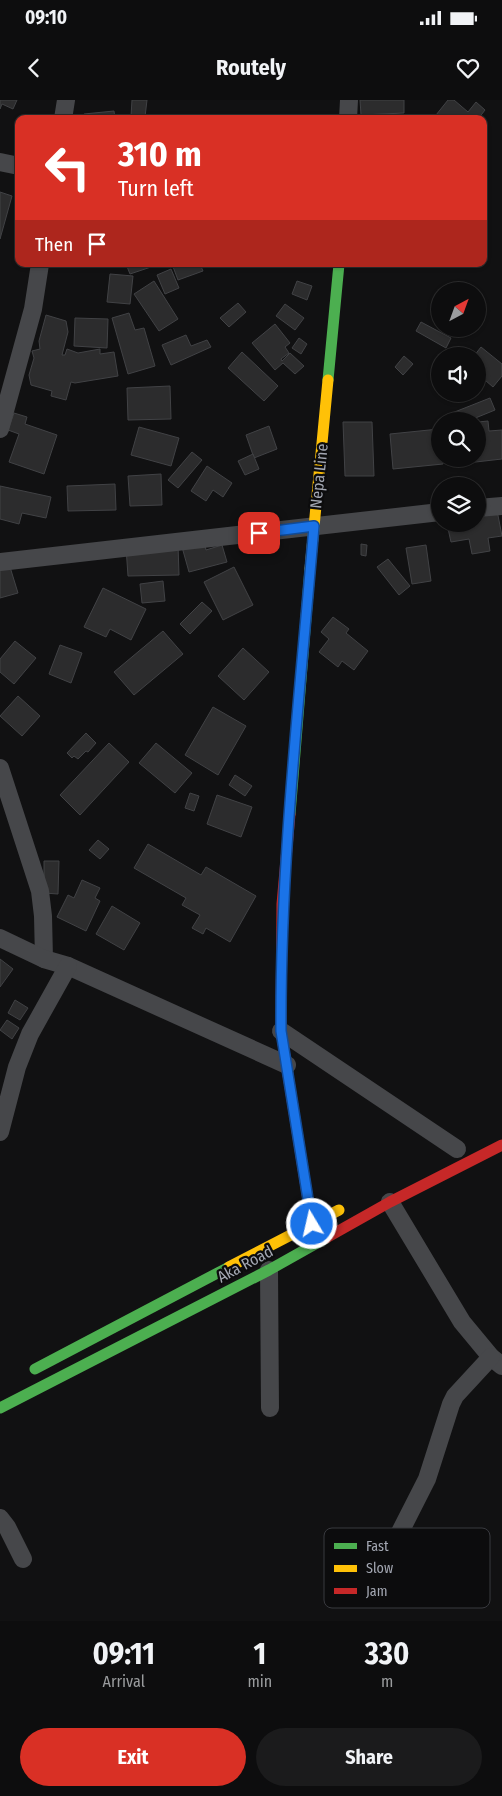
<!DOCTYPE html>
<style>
body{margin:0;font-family:"Fira Sans Condensed",sans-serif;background:#1b1b1c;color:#f1f3f6;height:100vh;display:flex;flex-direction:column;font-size:19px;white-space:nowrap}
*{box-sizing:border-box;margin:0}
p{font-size:16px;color:#9a9c9e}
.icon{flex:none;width:28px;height:28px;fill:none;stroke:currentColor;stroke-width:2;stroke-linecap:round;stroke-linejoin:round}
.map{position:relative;height:1521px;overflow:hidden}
.side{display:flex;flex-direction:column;background:#0d0d0e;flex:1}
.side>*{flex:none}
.banner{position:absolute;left:15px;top:15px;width:472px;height:152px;border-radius:10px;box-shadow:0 1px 4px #0004,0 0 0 1px #2d2d2e;background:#d93025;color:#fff;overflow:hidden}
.needle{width:32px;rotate:41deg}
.controls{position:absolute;left:431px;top:182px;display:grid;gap:10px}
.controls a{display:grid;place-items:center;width:55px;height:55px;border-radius:50%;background:#0d0d0e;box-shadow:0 1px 4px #0004,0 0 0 1px #2d2d2e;font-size:25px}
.pin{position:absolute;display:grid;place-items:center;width:42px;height:42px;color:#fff;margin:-21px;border-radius:10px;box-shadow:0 2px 8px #0006}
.me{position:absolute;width:55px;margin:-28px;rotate:351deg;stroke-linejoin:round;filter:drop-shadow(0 0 4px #0008)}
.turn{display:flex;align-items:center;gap:18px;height:105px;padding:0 20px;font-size:22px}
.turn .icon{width:65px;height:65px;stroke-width:2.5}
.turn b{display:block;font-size:35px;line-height:42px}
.then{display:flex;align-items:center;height:48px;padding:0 20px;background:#0003;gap:10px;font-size:19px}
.eta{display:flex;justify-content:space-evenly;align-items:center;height:85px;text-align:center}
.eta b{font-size:30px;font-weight:700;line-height:35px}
.cta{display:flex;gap:10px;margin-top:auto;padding:10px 20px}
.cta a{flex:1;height:58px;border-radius:30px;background:#d93025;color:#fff;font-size:20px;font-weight:700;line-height:58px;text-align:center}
.cta a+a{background:#1b1b1c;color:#f1f3f6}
.status{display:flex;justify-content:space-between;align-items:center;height:35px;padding:0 25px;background:#0d0d0e;direction:ltr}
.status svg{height:14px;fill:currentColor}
header{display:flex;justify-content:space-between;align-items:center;height:65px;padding:0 20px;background:#0d0d0e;font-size:22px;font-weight:700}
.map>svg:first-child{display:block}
.building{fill:#2c2c2d;stroke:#414245}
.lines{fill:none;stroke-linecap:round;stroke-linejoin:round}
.street{stroke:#46474a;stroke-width:18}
.fast{stroke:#4caf50;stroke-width:11}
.slow{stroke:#ffc107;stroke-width:11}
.jam{stroke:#c62828;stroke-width:11}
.route-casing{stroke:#114b97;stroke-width:12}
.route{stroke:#1a73e8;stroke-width:9}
.labels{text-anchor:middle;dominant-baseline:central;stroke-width:4.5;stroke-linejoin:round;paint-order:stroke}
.street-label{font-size:16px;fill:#a3a7b2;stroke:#0c0c0d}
.key{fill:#0c0c0d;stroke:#393a3f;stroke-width:1}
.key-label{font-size:14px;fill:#a3a7b2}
</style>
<div class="status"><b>09:10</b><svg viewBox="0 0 49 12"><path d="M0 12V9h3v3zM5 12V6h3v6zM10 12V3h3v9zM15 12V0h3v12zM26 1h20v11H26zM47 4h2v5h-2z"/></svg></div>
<header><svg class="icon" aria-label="back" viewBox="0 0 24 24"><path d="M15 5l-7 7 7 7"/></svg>Routely<svg class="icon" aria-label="heart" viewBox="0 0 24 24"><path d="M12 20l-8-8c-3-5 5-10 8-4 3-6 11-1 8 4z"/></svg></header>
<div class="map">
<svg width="502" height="1521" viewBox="0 0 502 1521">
<rect width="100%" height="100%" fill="#111112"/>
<!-- building -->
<g class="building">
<path d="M0 0H17L13 9 2 4 0 9Z"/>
<path d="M132 0H147L145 17 131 16Z"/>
<path d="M360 0H404V13L361 15Z"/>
<path d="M448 0H454L468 12 476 2 485 10 478 19H463L459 15 456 19H440L436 15Z"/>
<path d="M114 11 115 19H84V14Z"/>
<path d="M0 92 12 96 0 139Z"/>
<path d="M126 164H160L130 174Z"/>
<path d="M172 164H200L203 171 178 180Z"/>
<path d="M171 169 179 188 165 194 157 175Z"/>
<path d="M110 174 133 176 130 204 107 202Z"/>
<path d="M154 181 178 219 159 231 134 194Z"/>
<path d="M297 181 312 186 307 200 292 194Z"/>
<path d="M238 203 246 212 229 227 220 218Z"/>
<path d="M285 204 304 218 295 230 276 216Z"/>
<path d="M129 213 135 230 144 228 155 266 128 274 112 218Z"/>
<path d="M46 215 66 221 68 232 62 255H65L67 249 78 253 100 249V254L114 252 118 276 75 283 71 282 66 300 51 296 52 291 31 285 29 275 34 258 32 251 40 249 39 241Z"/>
<path d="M75 218 108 219 107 248 74 246Z"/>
<path d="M421 222 451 238 446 248 416 231Z"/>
<path d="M275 224 290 243 285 247 289 253 281 259 282 261 290 253 304 266 295 274 283 263 275 270 252 243Z"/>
<path d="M186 235 191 246 207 240 211 247 171 265 162 245Z"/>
<path d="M299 238 307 244 301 254 292 248Z"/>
<path d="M481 247 502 264V276L493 287 478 274V256H474Z"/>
<path d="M242 252 278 286 264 301 228 268Z"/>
<path d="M404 256 413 264 403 275 395 267Z"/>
<path d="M170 286 171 319 128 320 127 288Z"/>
<path d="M490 298 495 310 468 321H449L447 315Z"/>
<path d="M14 313 27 317 25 324 57 335 44 374 9 362 19 334 8 330Z"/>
<path d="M488 321 489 331 502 330V359L458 364 457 359H478V322Z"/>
<path d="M343 322H372L374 376H345Z"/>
<path d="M269 326 277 349 254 358 246 335Z"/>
<path d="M139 327 179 338 171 366 131 355Z"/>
<path d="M439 329 440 359H442L443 364 393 369 390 334Z"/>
<path d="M192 352 202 360 178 388 168 380Z"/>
<path d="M253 354 259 369 245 375 238 361Z"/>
<path d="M207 366 232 383 223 397 213 390 206 401 191 391Z"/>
<path d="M161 374 162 405 130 406 128 376Z"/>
<path d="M115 384 116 410 68 411 67 386Z"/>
<path d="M0 386 51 397 46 418 22 413 19 424 0 419Z"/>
<path d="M495 400 502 436 488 438 490 451 472 454 469 439 451 442 447 424H478V403Z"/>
<path d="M204 441 206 450 222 445 227 462 189 472 182 447Z"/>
<path d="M361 444 367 445 366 456 361 455Z"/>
<path d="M178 445 179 475 128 476 126 447Z"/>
<path d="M426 445 431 481 412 484 406 448Z"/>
<path d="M388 459 410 486 399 495 377 467Z"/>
<path d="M10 467 18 493 0 498V470Z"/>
<path d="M234 467 253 505 223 520 204 482Z"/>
<path d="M163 481 165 501 142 503 140 484Z"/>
<path d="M103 488 146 509 131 540 110 529 106 537 84 527Z"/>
<path d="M202 502 212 511 190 534 180 524Z"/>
<path d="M333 517 349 529 346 533 368 551 354 570 342 561 338 567 319 552 329 539 321 532Z"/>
<path d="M163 531 183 554 134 595 114 572Z"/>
<path d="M15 541 36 558 14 584 0 572V559Z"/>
<path d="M60 545 82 553 71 583 49 574Z"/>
<path d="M243 548 269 572 244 600 218 576Z"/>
<path d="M18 596 40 616 22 636 0 616Z"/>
<path d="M213 607 246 626 218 675 185 655Z"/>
<path d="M86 633 96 643 88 652 86 651 78 659 74 656 72 658 67 653Z"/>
<path d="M109 643 129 662 80 715 60 695Z"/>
<path d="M156 643 192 673 175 693 139 663Z"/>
<path d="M235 675 252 686 245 696 229 685Z"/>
<path d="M190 693 199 696 194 711 185 708Z"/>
<path d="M217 695 252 707 241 737 207 724Z"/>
<path d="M98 740 109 749 100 759 89 750Z"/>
<path d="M148 744 201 775 206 767 256 796 230 842 206 828 203 834 192 828 200 815 182 805 186 798 134 768Z"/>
<path d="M44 761H59L58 794 44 793Z"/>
<path d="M82 780 100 788 95 798 100 801 86 831 57 817 68 795 74 798Z"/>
<path d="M112 806 140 823 124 850 96 834Z"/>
<path d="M0 859 13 869 0 887Z"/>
<path d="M15 900 28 908 20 920 8 913Z"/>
<path d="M7 920 19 928 12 939 0 930Z"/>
</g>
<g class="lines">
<!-- street -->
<g class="street">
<path d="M63 19 66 0"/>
<path d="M348 19 349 0"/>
<path d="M0 62 19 66"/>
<path d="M0 329 33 209 40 164"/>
<path d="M478 408 502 406"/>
<path d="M0 462 440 412"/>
<path d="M0 668 40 791 43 816 44 859"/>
<path d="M0 838 44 859 68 866 287 965"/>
<path d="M281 931 457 1049"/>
<path d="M0 1032 17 967 30 934 68 866"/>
<path d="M390 1102 462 1222 491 1257 502 1266"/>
<path d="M269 1170 270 1308"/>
<path d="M0 1418 7 1427 23 1459"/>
<path d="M396 1440 427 1379 451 1304 455 1296 491 1257"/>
</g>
<!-- fast -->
<g class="fast">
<path d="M328 280 339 164"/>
<path d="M290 714 310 469"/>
<path d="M35 1269 229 1167"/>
<path d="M0 1308 269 1170 326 1138"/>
</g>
<!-- slow -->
<g class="slow">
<path d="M310 469 328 280"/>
<path d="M229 1167 339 1110"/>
</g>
<!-- jam -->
<g class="jam">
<path d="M290 714 282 804 281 931 312 1125"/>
<path d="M326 1138 390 1102 502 1045"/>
</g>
</g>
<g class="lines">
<!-- route casing -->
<g class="route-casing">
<path id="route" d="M259 433 314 426C300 594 280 762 281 931L312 1124"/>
</g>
<!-- route -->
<use href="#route" class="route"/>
</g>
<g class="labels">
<!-- street labels -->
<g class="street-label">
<text transform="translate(319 376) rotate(-84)">Nepa Line</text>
<text transform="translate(245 1164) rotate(-28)">Aka Road</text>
</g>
</g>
<!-- legend -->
<rect x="324" y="1428" width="166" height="80" rx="8" class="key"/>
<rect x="334" y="1443" width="23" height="6" fill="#4caf50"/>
<rect x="334" y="1465" width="23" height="7" fill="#ffc107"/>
<rect x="334" y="1488" width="23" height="6" fill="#c62828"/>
<g class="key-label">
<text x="366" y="1451">Fast</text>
<text x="366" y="1473">Slow</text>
<text x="366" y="1496">Jam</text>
</g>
</svg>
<div class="controls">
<a><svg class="needle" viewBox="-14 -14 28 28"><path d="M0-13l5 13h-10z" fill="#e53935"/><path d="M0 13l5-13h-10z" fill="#9a9c9e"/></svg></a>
<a><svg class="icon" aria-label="sound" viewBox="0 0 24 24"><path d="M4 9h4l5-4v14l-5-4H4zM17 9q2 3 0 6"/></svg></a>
<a><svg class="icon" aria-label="search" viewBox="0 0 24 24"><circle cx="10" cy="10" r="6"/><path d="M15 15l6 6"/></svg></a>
<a><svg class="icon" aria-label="layers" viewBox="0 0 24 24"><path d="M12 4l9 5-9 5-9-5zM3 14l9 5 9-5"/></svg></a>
</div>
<div class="pin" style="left:259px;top:433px;background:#d93025"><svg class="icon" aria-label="arrive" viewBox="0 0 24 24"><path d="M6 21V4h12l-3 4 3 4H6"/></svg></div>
<svg class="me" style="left:312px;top:1124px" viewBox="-20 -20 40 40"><circle r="17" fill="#1a73e8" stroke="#fff" stroke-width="3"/><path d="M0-11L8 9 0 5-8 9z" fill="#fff"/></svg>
<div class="banner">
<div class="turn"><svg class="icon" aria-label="left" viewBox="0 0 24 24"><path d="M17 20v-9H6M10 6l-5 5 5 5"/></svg><div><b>310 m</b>Turn left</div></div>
<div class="then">Then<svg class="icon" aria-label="arrive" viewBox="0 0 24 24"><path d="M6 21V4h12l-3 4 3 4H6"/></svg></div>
</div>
</div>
<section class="side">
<div class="eta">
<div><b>09:11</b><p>Arrival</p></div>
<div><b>1</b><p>min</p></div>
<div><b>330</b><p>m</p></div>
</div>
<div class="cta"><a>Exit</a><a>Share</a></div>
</section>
